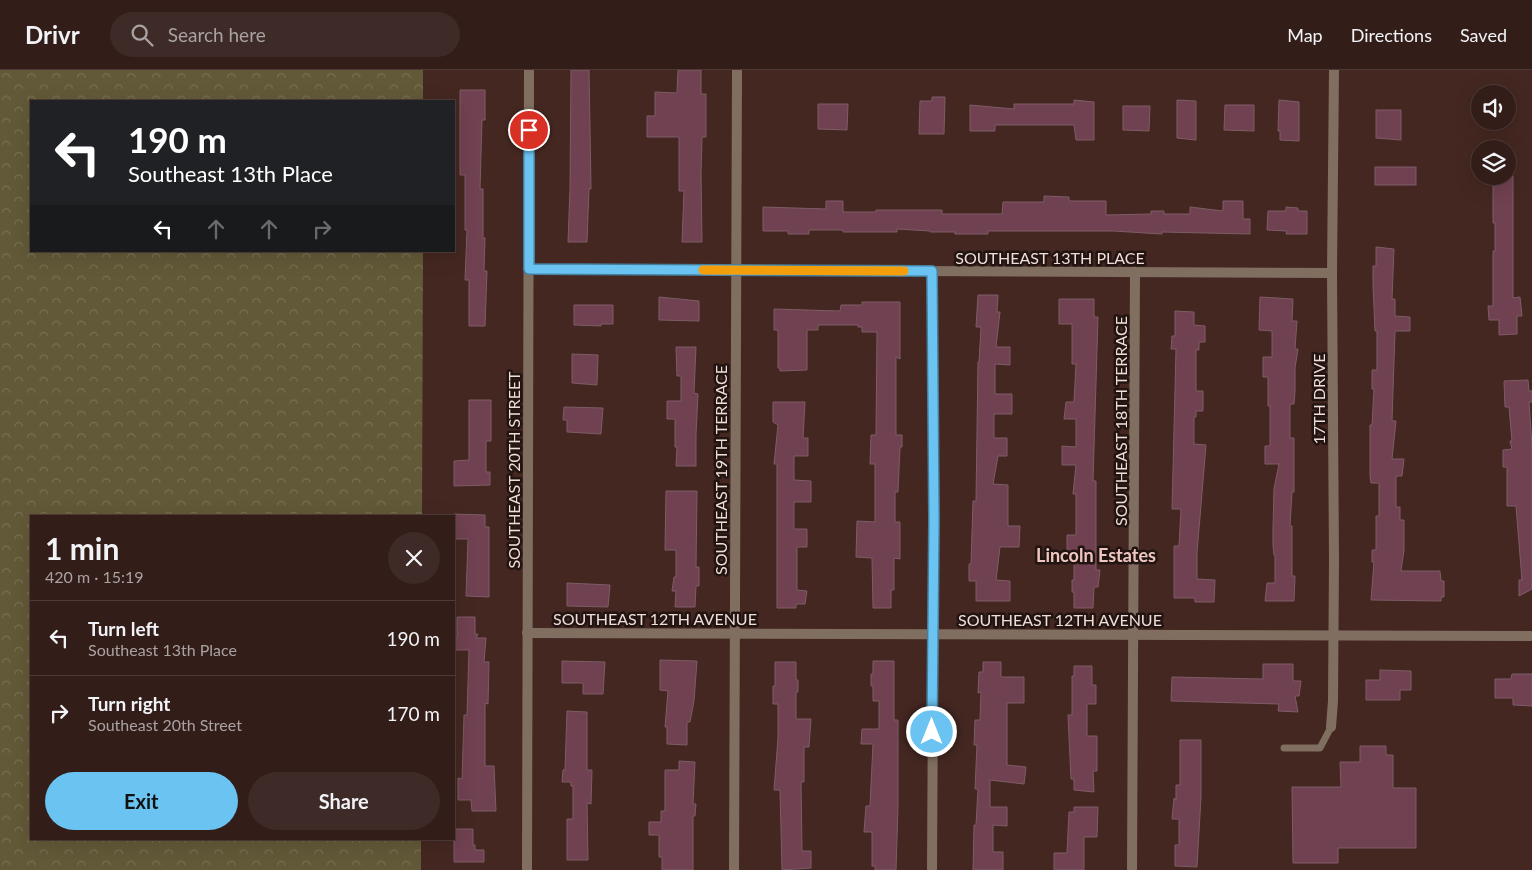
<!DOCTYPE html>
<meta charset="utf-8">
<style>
body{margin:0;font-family:Lato,sans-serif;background:#3e2a26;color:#f1f3f6;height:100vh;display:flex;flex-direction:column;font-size:19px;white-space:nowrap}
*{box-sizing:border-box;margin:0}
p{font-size:16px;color:#a9a2a2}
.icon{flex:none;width:28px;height:28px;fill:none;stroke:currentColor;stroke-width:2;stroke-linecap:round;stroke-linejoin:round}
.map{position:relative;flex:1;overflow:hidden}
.panel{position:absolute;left:30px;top:445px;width:425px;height:325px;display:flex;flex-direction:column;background:#331d19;border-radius:0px;box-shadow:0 5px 20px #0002,0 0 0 1px #4e3b38}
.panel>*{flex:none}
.top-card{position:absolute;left:30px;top:30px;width:425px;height:152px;border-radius:0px;box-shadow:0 5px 20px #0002,0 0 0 1px #4e3b38;background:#202124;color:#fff;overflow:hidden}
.fabs{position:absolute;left:1471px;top:15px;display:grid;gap:10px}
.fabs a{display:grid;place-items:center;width:45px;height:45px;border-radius:50%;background:#331d19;box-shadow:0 5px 20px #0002,0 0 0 1px #4e3b38;font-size:25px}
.pin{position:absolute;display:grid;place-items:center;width:42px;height:42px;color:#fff;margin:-21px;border:2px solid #fff;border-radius:50%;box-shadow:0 1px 5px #0007}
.me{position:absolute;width:55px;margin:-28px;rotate:0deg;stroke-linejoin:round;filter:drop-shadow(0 0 4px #0008)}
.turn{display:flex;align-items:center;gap:18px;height:105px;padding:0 15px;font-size:22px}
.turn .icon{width:65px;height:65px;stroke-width:2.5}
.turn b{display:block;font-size:35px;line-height:42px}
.lanes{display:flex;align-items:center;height:48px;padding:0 15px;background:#0003;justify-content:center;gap:25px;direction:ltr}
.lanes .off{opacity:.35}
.round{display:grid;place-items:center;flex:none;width:52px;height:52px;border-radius:26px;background:#3e2a26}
.overview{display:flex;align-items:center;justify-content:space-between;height:85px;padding:0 15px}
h1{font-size:30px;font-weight:700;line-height:38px}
.cta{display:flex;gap:10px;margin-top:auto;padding:10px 15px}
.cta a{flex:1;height:58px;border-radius:30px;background:#6ac3f1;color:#111;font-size:20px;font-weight:700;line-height:58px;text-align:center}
.cta a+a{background:#3e2a26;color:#f1f3f6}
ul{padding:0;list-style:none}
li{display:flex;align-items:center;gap:15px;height:75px;padding:0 15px;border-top:1px solid #4e3b38}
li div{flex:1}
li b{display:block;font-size:19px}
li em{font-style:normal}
header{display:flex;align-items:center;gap:30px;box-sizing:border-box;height:70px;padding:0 25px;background:#331d19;border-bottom:1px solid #4e3b38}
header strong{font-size:24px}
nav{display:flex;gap:28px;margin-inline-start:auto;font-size:18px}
.search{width:350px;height:45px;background:#3e2a26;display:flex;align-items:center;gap:12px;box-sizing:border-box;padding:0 18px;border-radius:28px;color:#a9a2a2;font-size:19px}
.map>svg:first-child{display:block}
.forest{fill:url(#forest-crowns)}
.building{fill:#704150;stroke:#7e5c66}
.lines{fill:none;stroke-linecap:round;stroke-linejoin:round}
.service{stroke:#806f60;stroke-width:7}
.minor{stroke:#806f60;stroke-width:10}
.route-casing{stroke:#457f9d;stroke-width:12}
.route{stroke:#6ac3f1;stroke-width:9}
.slow{stroke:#f59e0b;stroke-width:9}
.labels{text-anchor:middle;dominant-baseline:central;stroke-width:5;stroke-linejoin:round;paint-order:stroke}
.street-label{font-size:16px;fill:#f1ddd8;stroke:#211411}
.neighbourhood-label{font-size:18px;font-weight:bold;fill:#efc7c0;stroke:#211411}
</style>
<header>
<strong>Drivr</strong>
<div class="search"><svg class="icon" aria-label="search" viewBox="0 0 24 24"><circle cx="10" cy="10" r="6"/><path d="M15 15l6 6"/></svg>Search here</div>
<nav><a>Map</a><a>Directions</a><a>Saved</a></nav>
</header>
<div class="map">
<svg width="1532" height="800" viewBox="0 0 1532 800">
<defs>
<pattern id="forest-crowns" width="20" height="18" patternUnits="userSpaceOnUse" patternTransform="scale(1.25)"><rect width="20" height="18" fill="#625938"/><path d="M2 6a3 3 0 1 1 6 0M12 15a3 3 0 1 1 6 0" fill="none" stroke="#797054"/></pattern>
</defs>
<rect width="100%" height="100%" fill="#442721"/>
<!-- forest -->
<path class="forest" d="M0 0H423V31H31V181H423L422 446H31V769H421V800H0Z"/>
<!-- building -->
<g class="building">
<path d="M571 0H589L591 119H589L587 172H568L570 119Z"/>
<path d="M678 0H701V24H706V67H702L701 104 702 172H682L684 121H679V67H647V46H655V22L677 23Z"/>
<path d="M460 20H485V50H482L480 119H483V168H485L484 201H487L485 256H469V210H465L467 160H465V105H460Z"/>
<path d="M932 27H945L944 64H919L920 31H932Z"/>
<path d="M1074 30 1094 32V70H1076L1074 55H995V61H970V35L1014 39V34H1074Z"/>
<path d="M1177 30 1196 31V70L1177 68Z"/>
<path d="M1279 30 1299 32V71L1280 70V61H1278Z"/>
<path d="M818 34H848L847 60 818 59Z"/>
<path d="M1225 35H1254V61L1224 60Z"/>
<path d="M1123 36H1150L1149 61 1123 60Z"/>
<path d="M1376 40H1401V70L1376 68Z"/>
<rect x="1375" y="97" width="41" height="18"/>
<path d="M1493 106H1513V228L1520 227 1522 246H1517V264L1499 265V250H1489L1488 236H1493V181H1495V153H1493Z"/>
<path d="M1044 126 1069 127V131H1106V145L1151 144V141H1164V144H1190V137L1223 141V131H1243V149H1250V164L1162 162V164L1113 161H988V164H955V162H930V161L897 159V162H843V160H809V164H788V161H763V137L826 139V131H843V142H875L876 140H942V144H1002L1003 132H1044Z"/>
<path d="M1286 137 1298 138V141H1307V164H1286L1287 161 1267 160 1268 141H1286Z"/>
<path d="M1376 177 1394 179 1392 229H1395V246L1410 247V261H1395L1392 351H1396L1392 389H1404L1402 406H1396V437H1400V450H1404V480L1401 501H1440L1441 511H1444V527H1441V531L1371 530 1374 492H1372V480H1376V446H1379V413H1371L1370 406V355H1372L1374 319H1372V300H1377V261H1375L1373 215V196H1376Z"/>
<path d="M978 225H998L997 242H1000L996 277H1010V295L995 294V324H1012V344H994V368H1007V386H998L993 414 1008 415V456H1020L1019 477H1000L996 510 1010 511V531H976V511H969V494H971L973 431H976L978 292H979L981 257H976Z"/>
<path d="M659 227 699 231V251L659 250Z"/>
<path d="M1260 227 1293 229 1292 251H1297L1295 279H1298L1295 298V321L1294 334H1290V368H1294V422H1292L1290 456H1292V506H1295L1294 531H1265L1267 513H1275V485H1274L1273 476V459L1274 419 1279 394H1265V376H1270V336H1268V307H1263V287H1272V261L1259 260Z"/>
<path d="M1059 229H1094V247H1098L1093 411H1096V500H1100L1098 517H1094L1093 538H1074V522H1072V510H1074V482H1067V465H1076V424H1073L1076 395H1062V376L1076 377V349H1064L1066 332H1074L1076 294H1072V254H1059Z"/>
<path d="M862 232H900V289L896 287V365H902V377H900L898 422H895V452H900V489L894 488V520H891V538H873L872 488 856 487 857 451 875 452V394H870L871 365H876L877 262H862V257H858V255H818V260H807V300L780 301V298H778V260H774V239L840 241 841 235H862Z"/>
<path d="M574 235H613V254H601V256L574 255Z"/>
<path d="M1175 241 1194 242V255L1205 256V272H1199V280H1196V321H1203V341H1196V347H1194V374L1206 375 1197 483V509L1215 510 1214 532H1195V528H1174V476H1179L1181 439H1172L1176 279H1171L1172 266H1175Z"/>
<path d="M676 277H696L694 323 698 324 696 364V396H676L677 377H675V349H667V331H681V306H677Z"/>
<path d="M572 284 598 285 597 315 572 313Z"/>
<path d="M1528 310 1529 321H1532V332H1529L1532 376V519L1519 526V510H1522L1516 436H1507V397H1503V380L1512 379 1510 371H1512L1509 337H1505L1504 311Z"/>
<path d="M469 330H491V371H486V402H490V415L454 416V391L469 390Z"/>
<path d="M773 332H805L803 368H808V386H794V410L811 411V432H794V459H807V477H797V520L807 521 805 534H796V538H777V394H774L778 355 773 352Z"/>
<path d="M564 337 603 338 601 364 567 362V350H563Z"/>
<path d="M666 421H697L696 497H699V516H696L695 537H675L676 521H672L674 507H676V480H665Z"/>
<path d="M454 444 485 445V457H489V527L466 526 468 469H454Z"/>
<path d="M567 513 610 515 608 537 567 536Z"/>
<path d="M457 547H475V564H478L476 568H486L484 592H489L488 634 485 633V696H494L496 741H472L471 730H458V708L462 709 464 645H467L469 580H454V568H457Z"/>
<path d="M660 590 697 591 694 631 690 652H687V675L667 674V657H665L668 621 660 620Z"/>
<path d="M562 591 605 592 603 624H583V613H562Z"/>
<path d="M873 591H894V650H898V736L896 800H875V796H872V762H864L866 736H870L873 674H861L862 659H879V631H873V616H871V604H873Z"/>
<path d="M775 592H796V610H798V622H796V649H811L809 677H804V712H801L802 781H811V798L782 800 780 720H774L778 668V634H773V616H775Z"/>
<path d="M983 592H1001V607H1024V633H1007V695L1026 697 1024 714 990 710V737H1007V756L993 755V782H1003V800H973L974 755H976L978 719H975L977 675H974L975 650H980L981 622 978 623 979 602H983Z"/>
<path d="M1263 594H1293V611H1301L1299 626H1295L1298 642 1278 641 1279 634 1171 631 1172 607 1263 609Z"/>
<path d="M1074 596H1092V615H1096V634H1087V666H1097V701H1093L1094 722 1074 720V709H1071L1068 645H1072V606H1074Z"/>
<path d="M1380 600 1411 601V620H1400V630H1366V610H1380Z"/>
<path d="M1512 604H1532V636L1513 635V628H1495V609H1511Z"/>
<path d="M567 641 587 642V700H592L591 734 587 733 588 790H567V749H573V716H571V712H562L563 700H565Z"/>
<path d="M1180 670H1201V727L1197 797 1175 796V775H1179V749H1172L1174 728 1176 730V715H1180Z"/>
<path d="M1360 676H1386V685H1393V718H1416V778H1338V793H1293L1292 717H1341L1340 692H1360Z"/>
<path d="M679 691 695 692 693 734H696L695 746H693V800H662V787H659V765H649V752H661V741H665V700H679Z"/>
<path d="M1074 737H1098L1097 767H1084V800H1054V783H1067L1069 742H1074Z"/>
<path d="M454 759H473V775H475V780H484V792H454Z"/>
</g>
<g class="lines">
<!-- service -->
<path class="service" d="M1284 678H1320L1331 657"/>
<!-- minor -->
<g class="minor">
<path d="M529 199 1332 203"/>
<path d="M932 201 934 450 932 800"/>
<path d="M527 563 1532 566"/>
<path d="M1331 657 1333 631 1334 490 1332 203 1334 0"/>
<path d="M527 800 529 0"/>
<path d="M734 800 737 0"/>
<path d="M1132 800 1135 202"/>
</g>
</g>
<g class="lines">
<!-- route casing -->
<g class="route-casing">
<path id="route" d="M529 60V199L932 201 934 450 932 662"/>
</g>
<!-- route -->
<use href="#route" class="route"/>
<!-- slow -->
<path class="slow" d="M703 200 904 201"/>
</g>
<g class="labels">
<!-- street labels -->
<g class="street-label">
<text x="1050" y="187">SOUTHEAST 13TH PLACE</text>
<text transform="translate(1318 329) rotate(-90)">17TH DRIVE</text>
<text transform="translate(1120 351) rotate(-90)">SOUTHEAST 18TH TERRACE</text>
<text transform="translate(513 400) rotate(-90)">SOUTHEAST 20TH STREET</text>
<text transform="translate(720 400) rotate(-90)">SOUTHEAST 19TH TERRACE</text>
<text x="655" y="548">SOUTHEAST 12TH AVENUE</text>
<text x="1060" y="549">SOUTHEAST 12TH AVENUE</text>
</g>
<!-- neighbourhood labels -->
<g class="neighbourhood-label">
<text x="1096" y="485">Lincoln Estates</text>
</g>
</g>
</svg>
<div class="fabs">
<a><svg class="icon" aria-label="sound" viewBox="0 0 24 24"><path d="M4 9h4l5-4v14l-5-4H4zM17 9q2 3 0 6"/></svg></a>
<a><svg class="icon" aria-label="layers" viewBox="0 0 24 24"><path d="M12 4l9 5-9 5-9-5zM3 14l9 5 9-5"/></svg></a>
</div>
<div class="pin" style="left:529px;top:60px;background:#d93025"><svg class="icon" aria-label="arrive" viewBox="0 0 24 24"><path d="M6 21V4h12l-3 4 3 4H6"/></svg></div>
<svg class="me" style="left:932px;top:662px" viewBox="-20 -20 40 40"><circle r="17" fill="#6ac3f1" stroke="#fff" stroke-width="3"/><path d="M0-11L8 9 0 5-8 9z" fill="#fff"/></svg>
<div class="top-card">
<div class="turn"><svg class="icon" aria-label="left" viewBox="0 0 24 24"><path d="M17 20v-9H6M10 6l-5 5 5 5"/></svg><div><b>190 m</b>Southeast 13th Place</div></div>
<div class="lanes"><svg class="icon" aria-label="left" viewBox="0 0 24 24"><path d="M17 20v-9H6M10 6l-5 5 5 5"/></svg><svg class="icon off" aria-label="ahead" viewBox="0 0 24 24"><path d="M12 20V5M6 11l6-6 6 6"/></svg><svg class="icon off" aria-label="ahead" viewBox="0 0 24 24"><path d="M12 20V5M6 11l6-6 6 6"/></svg><svg class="icon off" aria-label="right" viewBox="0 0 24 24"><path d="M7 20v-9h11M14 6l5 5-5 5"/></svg></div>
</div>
<section class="panel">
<div class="overview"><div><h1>1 min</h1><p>420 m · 15:19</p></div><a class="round"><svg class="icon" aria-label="close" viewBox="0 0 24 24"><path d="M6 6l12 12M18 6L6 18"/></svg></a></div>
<ul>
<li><svg class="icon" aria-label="left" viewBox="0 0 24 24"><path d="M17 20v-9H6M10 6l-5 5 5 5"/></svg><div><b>Turn left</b><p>Southeast 13th Place</p></div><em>190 m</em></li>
<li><svg class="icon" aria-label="right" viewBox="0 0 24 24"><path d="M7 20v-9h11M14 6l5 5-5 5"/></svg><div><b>Turn right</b><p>Southeast 20th Street</p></div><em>170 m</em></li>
</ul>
<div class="cta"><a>Exit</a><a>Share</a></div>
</section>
</div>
